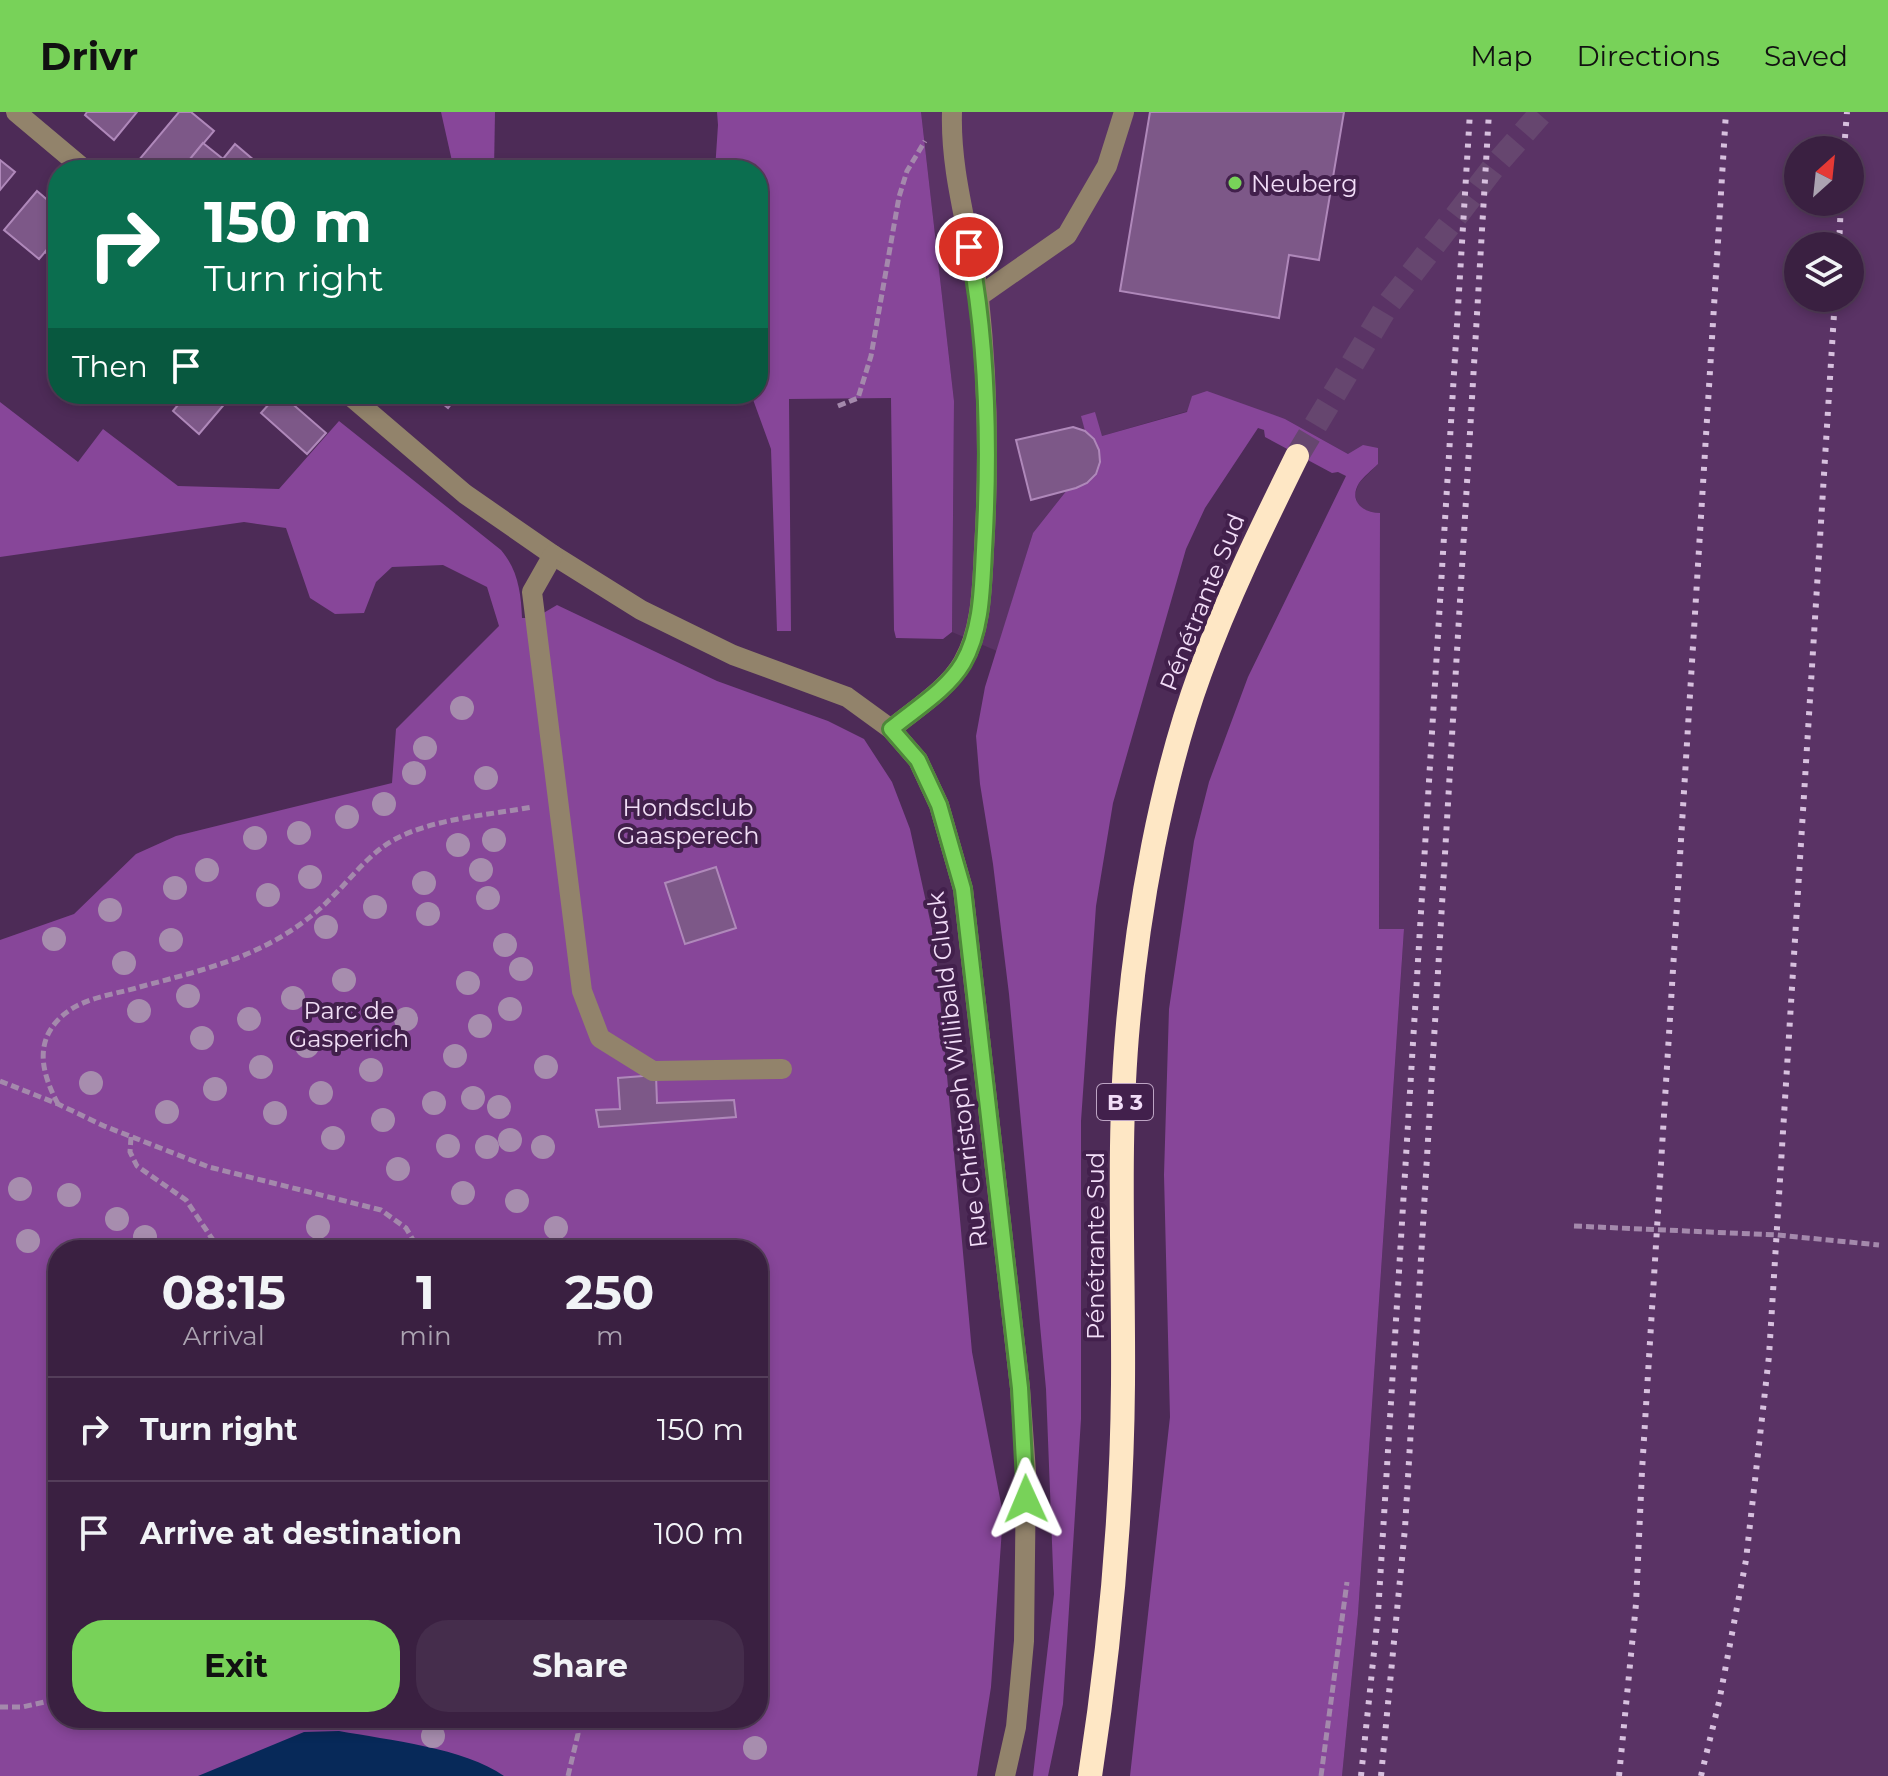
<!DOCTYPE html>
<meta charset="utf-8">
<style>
body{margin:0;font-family:Montserrat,sans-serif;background:#452d4c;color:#f1f3f6;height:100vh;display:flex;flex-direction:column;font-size:30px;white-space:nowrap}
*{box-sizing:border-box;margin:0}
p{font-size:26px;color:#aba3b1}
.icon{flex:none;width:44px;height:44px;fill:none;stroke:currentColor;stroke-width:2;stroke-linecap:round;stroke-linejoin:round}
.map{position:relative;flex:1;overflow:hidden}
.details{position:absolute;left:48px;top:1128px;width:720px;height:488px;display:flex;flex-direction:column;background:#3a2041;border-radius:32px;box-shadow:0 4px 12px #0003,0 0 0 2px #543e5a}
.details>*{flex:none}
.guide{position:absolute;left:48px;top:48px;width:720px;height:244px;border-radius:32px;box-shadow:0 4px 12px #0003,0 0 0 2px #543e5a;background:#0b6e4f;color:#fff;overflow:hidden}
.needle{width:52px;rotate:27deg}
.buttons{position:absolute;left:1784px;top:24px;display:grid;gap:16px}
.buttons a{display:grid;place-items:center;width:80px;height:80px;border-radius:50%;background:#3a2041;box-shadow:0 4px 12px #0003,0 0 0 2px #543e5a;font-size:40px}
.pin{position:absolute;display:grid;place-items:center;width:68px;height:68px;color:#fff;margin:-34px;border:4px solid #fff;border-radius:50%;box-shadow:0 2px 8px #0007}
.me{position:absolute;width:88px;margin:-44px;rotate:359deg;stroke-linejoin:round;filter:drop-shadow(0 0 6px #0008)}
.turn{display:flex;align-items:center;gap:28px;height:168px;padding:0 24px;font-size:36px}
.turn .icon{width:104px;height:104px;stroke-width:2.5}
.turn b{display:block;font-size:56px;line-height:68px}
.then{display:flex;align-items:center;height:76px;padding:0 24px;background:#0003;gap:16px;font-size:30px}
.eta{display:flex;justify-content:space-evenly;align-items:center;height:136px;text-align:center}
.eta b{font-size:48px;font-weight:700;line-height:56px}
.action{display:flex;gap:16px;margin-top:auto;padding:16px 24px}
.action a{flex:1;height:92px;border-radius:32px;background:#78d259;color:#111;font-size:32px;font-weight:700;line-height:92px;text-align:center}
.action a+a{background:#452d4c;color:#f1f3f6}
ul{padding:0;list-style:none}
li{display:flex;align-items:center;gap:24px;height:104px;padding:0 24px;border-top:2px solid #543e5a}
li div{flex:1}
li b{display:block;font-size:30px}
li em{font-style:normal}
header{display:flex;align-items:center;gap:48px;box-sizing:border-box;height:112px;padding:0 40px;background:#78d259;color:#111}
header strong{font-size:38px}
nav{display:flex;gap:44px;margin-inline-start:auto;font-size:28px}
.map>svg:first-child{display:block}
</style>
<header>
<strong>Drivr</strong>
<nav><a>Map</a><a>Directions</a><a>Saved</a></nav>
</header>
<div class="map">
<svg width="1888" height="1664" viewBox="0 0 1888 1664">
<rect width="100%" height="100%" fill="#4d2b57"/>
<path fill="#5a3365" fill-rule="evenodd" d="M921,0H1888V1664H1342L1358,1502L1404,818L1379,817L1380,402L1368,401L1358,394L1355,382L1359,371L1378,352L1348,342L1285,307L1188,299L1102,324L1082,303L1085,319L1094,327L1099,338L1100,350L1096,362L1087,371L1067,378L1033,421L997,539L952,520L954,289ZM1798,38H1850V90H1798ZM1798,134H1850V186H1798Z"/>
<g fill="#874699" fill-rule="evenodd">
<path d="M441,0H495L494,58H454Z"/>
<path d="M717,0H921L954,289L952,520L943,527L896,526L894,518L891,286L789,287L791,519H777L771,337L751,282H758V58H715L718,13Z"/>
<path d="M1207,279L1285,307L1348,342L1363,333L1378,336V352C1372,358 1364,364 1359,371C1348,389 1363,401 1380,401L1379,817H1404L1358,1502L1342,1664H1130L1170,1305L1164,1063L1169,897L1194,729L1209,670L1248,565L1346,364L1338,360L1332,361L1265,325L1264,318L1258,316L1205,396L1186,437L1113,691L1096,794L1081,1009V1307L1063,1592L1048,1664H1033L1054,1482L1046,1277L1009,882L993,752L980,672L976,624L985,575L1033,421L1067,378L1087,371L1096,362L1100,350L1099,338L1094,327L1085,319L1081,304L1095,300L1102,324L1187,300L1192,284Z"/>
<path d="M0,290L78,350L103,317L178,374L279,377L339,309L501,438C518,458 521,481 522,506H535L557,493L717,569L828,609L864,627L892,670L910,717L935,831L972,1240L1003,1402L991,1575L977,1664H0V828L74,802L136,742L176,724L392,671L396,617L499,514L487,475L443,453L392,455L376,470L364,501L335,502L310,486L286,416L244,410L0,445ZM58,1138H758V1606H58Z"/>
</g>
<path fill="#072959" d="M339,1619C388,1628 465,1636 504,1664H198L304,1620Z"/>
<g fill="#7d5888" stroke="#af88ba" stroke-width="2">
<path d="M87,0H137L114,28L85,3Z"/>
<path d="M179,0H191L214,19L181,58H149L138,49Z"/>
<path d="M1150,0H1344L1319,148L1289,143L1279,206L1120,179Z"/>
<path d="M203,31L223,47L214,58H181Z"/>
<path d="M235,32L262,55L260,58H214Z"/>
<path d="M0,48L15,60L0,78Z"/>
<path d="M37,79L58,97V125L39,147L4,118Z"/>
<path d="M58,125V151L45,140Z"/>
<path d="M187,282H233L199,322L173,299Z"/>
<path d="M278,282H281L326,321L307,342L261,301Z"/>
<path d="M431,282H459L448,296Z"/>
<path d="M1073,315L1085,319L1094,327L1099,338L1100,350L1096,362L1087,371L1076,376L1031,388L1016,328Z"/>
<path d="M716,755L736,816L685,832L665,771Z"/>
<path d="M656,963L657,991L734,988L736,1005L599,1015L596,998L620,997L618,966Z"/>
</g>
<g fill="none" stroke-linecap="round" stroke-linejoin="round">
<path stroke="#66466f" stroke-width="24" stroke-dasharray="24 12" stroke-linecap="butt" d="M1297,344L1387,194L1493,56L1542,0"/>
<g stroke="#a489ac" stroke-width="5" stroke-dasharray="8 4" stroke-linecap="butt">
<path d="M838,294L858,286L871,244L899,85L907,59L925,29"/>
<path d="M0,969L58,992L104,1014L209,1055L381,1098L406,1116L419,1138"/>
<path d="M58,992C43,964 34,933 58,908C79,886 108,884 136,876C176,865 220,855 258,837C282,826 309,808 328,789C346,772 361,752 380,737C418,707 485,704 532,695"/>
<path d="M131,1025L130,1040L137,1054L186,1088L213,1128L231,1138"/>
<path d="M1574,1114L1777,1123L1879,1133"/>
<path d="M0,1595H22L58,1587"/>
<path d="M568,1664L578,1622L576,1606"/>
<path d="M1321,1664L1347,1470"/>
</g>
<g stroke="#92836b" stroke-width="20">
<path d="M16,0L85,58"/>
<path d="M978,185L1067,123L1107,54L1124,0"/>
<path d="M348,282L465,382L553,443L641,498L733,543L847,585L891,617L918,648L939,693L963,777L1020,1276L1026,1360L1024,1529L1016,1615L1005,1664"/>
<path d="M553,443L532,480L582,879L600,926L653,959L782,957"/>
<path d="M891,617C915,597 948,577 963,550C982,517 982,474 984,437C989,354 988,270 979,187C971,124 950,64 952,0"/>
</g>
<path stroke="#fee7c5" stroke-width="24" d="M1090,1664C1110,1534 1122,1403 1123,1272C1124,1153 1117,1031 1128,912C1138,799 1161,668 1200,561C1227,486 1262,415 1297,344"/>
<g stroke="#d7c0de" stroke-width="6" stroke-dasharray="4 8" stroke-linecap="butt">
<path d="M1844,38L1847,0"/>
<path d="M1839,134L1841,90"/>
<path d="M1361,1664L1378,1502L1470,0"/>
<path d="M1381,1664L1405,1416L1489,0"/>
<path d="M1619,1664L1636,1492L1642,1359L1726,0"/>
<path d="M1701,1664L1719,1590L1746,1448L1769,1244L1835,186"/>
</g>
</g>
<g fill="#a78dae">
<circle cx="462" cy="596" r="12"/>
<circle cx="425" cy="636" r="12"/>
<circle cx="414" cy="661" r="12"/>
<circle cx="486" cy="666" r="12"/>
<circle cx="384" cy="692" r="12"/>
<circle cx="347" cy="705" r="12"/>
<circle cx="299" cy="721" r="12"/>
<circle cx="255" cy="726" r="12"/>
<circle cx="494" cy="728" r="12"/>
<circle cx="458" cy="733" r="12"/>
<circle cx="207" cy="758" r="12"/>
<circle cx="481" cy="758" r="12"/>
<circle cx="310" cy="765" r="12"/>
<circle cx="424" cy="771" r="12"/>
<circle cx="175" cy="776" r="12"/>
<circle cx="268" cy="783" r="12"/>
<circle cx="488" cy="786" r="12"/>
<circle cx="375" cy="795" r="12"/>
<circle cx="110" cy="798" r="12"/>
<circle cx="428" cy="802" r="12"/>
<circle cx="326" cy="815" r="12"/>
<circle cx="54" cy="827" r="12"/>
<circle cx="171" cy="828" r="12"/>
<circle cx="505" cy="833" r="12"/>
<circle cx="124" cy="851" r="12"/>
<circle cx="521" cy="857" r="12"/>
<circle cx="344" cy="868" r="12"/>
<circle cx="468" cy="871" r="12"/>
<circle cx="188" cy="884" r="12"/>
<circle cx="293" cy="886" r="12"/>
<circle cx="510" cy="897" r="12"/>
<circle cx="139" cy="899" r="12"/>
<circle cx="249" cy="907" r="12"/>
<circle cx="406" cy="907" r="12"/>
<circle cx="480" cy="914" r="12"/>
<circle cx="202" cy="926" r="12"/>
<circle cx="307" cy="934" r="12"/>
<circle cx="455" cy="944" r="12"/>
<circle cx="261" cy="955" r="12"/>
<circle cx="546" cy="955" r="12"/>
<circle cx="371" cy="958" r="12"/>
<circle cx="91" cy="971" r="12"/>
<circle cx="215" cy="977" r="12"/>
<circle cx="321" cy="981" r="12"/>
<circle cx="473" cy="986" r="12"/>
<circle cx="434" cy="991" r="12"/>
<circle cx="499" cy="995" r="12"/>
<circle cx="167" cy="1000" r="12"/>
<circle cx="275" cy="1001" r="12"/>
<circle cx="383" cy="1008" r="12"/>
<circle cx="333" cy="1026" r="12"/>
<circle cx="510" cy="1028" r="12"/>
<circle cx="448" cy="1034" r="12"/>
<circle cx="487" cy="1035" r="12"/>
<circle cx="543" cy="1035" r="12"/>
<circle cx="398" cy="1057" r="12"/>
<circle cx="20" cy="1077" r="12"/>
<circle cx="463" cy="1081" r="12"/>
<circle cx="69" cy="1083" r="12"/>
<circle cx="517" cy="1089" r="12"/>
<circle cx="117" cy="1107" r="12"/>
<circle cx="318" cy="1115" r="12"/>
<circle cx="556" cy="1116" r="12"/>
<circle cx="145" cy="1125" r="12"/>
<circle cx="28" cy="1129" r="12"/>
<circle cx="433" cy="1624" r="12"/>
<circle cx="755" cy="1636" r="12"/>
</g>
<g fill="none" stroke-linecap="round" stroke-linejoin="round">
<g stroke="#4e883a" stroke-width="20">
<path id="route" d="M969,135C988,234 990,337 984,438C982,475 982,518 963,551C947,578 915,597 891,617L918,648L939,693L963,777L1020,1276L1026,1387"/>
</g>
<use href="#route" stroke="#78d259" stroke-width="14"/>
</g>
<circle fill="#78d259" stroke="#42204c" stroke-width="3" cx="1235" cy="71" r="8"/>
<g text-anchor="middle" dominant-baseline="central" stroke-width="8" stroke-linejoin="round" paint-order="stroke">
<rect fill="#42204c" stroke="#bda4c4" stroke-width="2" x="1097" y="972" width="56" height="36" rx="6"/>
<g font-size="22" font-weight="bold" fill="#f2ddf8">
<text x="1125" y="990">B 3</text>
</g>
<g font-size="24" fill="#f2ddf8" stroke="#42204c" text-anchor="start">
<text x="1251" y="71">Neuberg</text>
</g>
<g font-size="24" fill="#f2ddf8" stroke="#42204c">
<text transform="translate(1202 490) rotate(-68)">Pénétrante Sud</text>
<text transform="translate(957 958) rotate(-97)">Rue Christoph Willibald Gluck</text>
<text transform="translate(1095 1134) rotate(-90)">Pénétrante Sud</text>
</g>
<g font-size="24" fill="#f0ddf5" stroke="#42204c">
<text x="688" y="695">Hondsclub<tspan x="688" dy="28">Gaasperech</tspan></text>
<text x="349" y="898">Parc de<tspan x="349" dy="28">Gasperich</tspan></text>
</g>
</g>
</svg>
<div class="buttons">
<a><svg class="needle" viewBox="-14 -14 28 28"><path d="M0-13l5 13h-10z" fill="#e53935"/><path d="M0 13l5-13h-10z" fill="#aba3b1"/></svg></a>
<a><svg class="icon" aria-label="layers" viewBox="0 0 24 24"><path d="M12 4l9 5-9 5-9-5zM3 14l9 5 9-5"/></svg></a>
</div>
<div class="pin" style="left:969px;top:135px;background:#d93025"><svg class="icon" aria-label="arrive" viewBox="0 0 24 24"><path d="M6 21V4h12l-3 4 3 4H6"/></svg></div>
<svg class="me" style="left:1026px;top:1387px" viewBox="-20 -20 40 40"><path d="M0-17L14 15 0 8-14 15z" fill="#78d259" stroke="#fff" stroke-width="4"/></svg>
<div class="guide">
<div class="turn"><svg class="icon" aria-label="right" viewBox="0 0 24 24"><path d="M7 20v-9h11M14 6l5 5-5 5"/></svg><div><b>150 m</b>Turn right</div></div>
<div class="then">Then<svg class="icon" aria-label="arrive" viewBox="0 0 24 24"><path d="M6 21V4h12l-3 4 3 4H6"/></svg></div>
</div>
<section class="details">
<div class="eta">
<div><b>08:15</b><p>Arrival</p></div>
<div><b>1</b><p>min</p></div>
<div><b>250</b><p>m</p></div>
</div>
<ul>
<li><svg class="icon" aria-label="right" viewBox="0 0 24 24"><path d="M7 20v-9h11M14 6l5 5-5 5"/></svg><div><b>Turn right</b></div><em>150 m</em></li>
<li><svg class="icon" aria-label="arrive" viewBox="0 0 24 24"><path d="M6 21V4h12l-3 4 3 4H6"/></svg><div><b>Arrive at destination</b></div><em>100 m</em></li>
</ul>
<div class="action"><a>Exit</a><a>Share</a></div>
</section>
</div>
